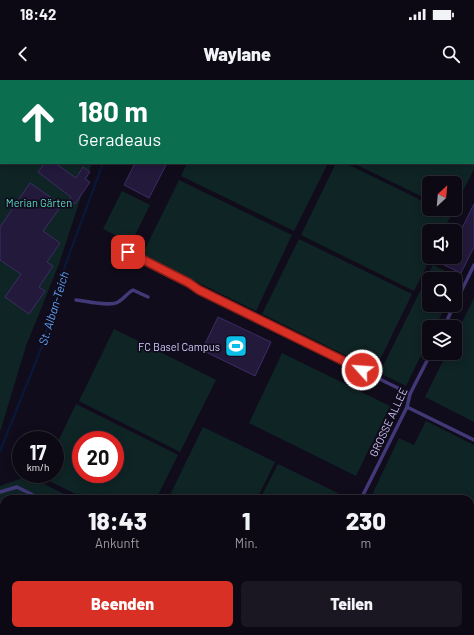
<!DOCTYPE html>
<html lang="de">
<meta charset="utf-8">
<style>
body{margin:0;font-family:Barlow,sans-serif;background:#1a1722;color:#f1f3f6;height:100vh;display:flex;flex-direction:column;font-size:15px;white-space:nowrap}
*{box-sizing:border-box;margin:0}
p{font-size:13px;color:#9a9aa0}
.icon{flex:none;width:22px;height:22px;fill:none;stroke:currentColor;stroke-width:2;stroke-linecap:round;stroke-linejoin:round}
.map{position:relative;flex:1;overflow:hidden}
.drawer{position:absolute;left:0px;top:415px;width:474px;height:140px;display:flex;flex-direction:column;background:#0c0914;border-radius:12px 12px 0 0;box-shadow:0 2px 10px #0003,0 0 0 1px #2c2a34}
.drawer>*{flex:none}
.banner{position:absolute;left:0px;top:0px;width:474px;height:84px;box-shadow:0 2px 10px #0003,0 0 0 1px #2c2a34;background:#0b6e4f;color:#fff;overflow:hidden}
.needle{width:26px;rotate:26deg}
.controls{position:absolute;left:422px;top:96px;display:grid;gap:8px}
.controls a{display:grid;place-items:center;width:40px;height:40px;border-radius:6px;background:#0c0914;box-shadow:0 2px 10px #0003,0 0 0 1px #2c2a34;font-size:20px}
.speed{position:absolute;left:12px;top:351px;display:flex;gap:8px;font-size:20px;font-weight:700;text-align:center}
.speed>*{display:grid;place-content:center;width:52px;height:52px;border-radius:50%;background:#0c0914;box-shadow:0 2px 10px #0003,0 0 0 1px #2c2a34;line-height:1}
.speed small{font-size:10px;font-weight:400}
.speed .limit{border:6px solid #d22;background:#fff;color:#111}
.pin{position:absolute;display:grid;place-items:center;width:34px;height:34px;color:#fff;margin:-17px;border-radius:8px;box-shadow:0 2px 6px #0006}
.me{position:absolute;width:44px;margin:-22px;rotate:296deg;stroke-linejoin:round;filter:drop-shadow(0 0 3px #0008)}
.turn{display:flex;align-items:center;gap:14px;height:84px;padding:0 12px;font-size:18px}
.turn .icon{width:52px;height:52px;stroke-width:2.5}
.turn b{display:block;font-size:28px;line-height:34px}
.eta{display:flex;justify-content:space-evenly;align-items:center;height:68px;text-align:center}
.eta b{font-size:24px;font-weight:800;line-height:28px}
.primary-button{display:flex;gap:8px;margin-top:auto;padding:8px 12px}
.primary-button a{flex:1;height:46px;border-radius:6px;background:#d93025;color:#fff;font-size:16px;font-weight:800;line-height:46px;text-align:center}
.primary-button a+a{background:#1a1722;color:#f1f3f6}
.status{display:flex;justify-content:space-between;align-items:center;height:28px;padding:0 20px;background:#0c0914;direction:ltr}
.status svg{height:11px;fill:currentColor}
header{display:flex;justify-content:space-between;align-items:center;height:52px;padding:0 12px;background:#0c0914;font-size:18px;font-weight:800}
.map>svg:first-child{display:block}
</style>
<div class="status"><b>18:42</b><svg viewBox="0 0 49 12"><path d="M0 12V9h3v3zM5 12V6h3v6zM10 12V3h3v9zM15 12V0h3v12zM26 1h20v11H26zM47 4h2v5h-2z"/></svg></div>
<header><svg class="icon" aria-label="back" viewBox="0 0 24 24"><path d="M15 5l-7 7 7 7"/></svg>Waylane<svg class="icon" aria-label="search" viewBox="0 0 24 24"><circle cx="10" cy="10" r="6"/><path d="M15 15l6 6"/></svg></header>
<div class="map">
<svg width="474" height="555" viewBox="0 0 474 555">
<rect width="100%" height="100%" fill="#100c1b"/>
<g fill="#0f2425" fill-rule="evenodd">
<path d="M0,0H126L1,1V83H92L59,184L26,266L0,352Z"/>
<path d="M473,48L474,89L455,127V103H429V120L353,83H473Z"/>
<path d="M187,83H328L294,151L181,96Z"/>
<path d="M336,83H345L429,124V129H439L451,135L443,151H429V177H431L414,211L301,155Z"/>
<path d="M179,100L292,155L256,231L142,175Z"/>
<path d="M122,111L150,125L131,163L103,149Z"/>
<path d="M299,159L412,214L375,290L262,234Z"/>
<path d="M433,185L459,198L455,206V199H429V225H446L435,247H429V259L406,306L384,295L381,290Z"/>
<path d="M474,218V342L425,317L447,273H455V256Z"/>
<path d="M114,249L216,300L180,372L79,321Z"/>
<path d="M282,273L390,326L356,396L249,343Z"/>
<path d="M76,324L178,375L156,419H86L41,397L42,394H55V368ZM81,360H115V394H81Z"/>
<path d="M426,341L474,365V421L470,436V419H370L399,358L414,365Z"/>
<path d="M203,347L275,382L257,419H168Z"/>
<path d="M278,384L350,419H260Z"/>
<path d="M28,396L74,419H4V551H306L305,555H0V406Z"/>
<path d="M474,467V543L470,550V488Z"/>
<path d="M320,551H437L436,555H324L325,554Z"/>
</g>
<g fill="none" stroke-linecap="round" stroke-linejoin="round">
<g stroke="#0a1736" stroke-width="2.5">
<path d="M133,1L134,0"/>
<path d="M0,371L41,269L65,186L103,83"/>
</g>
</g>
<g fill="#23193b" stroke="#3d2c66">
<path d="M45,83H55L76,98L83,87L90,92L85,99L90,102L75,124L69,120L71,117L38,92Z"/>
<path d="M135,83H167L149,118L124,105Z"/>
<path d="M30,103L62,125L43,151L60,163L47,182L53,186L39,207L45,211L29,234L5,217L21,194L0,180V147Z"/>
<path d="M474,124V167L461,193L444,185L448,177H455V162Z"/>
<path d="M218,237L271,262L255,296L202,270Z"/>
</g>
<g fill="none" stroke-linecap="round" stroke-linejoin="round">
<g stroke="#413978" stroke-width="3.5">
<path d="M23,0L24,1"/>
<path d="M68,1L69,0"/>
<path d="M129,173L189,203L199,210L410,314"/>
<path d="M76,220C87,221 109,227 118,222C124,219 127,213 133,210L148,217"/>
<path d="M455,224L474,185"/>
<path d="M444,247L454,225"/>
<path d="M407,327L474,360"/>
<path d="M0,412L17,407L41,419"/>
<path d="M361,419L407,327L410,314L431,273"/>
<path d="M297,555V551"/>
</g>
</g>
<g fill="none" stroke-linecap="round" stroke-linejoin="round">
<g stroke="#8d1f18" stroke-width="10">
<path id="route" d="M128,172L189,203L199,210L362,290"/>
</g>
<use href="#route" stroke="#d93025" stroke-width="7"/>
</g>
<defs>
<g id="stadium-square" transform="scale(1.15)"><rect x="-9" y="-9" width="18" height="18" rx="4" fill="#0bbee7" stroke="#100c1b"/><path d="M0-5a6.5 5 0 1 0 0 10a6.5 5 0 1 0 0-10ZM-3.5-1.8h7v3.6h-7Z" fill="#fff"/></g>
</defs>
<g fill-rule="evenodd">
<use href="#stadium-square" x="236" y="266"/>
</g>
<g text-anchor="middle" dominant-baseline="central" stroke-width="3.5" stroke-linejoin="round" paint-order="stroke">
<g font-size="11" fill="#5ad8c3" stroke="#100c1b">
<text x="39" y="122">Merian Gärten</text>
</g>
<g font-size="11" fill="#d3c9fc" stroke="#100c1b" text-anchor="end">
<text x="220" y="266">FC Basel Campus</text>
</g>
<g font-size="11" fill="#d3c9fc" stroke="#100c1b">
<text transform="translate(388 342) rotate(-65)">GROSSE ALLEE</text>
</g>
<g font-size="12" font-style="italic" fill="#5ca2f7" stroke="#100c1b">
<text transform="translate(53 228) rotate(-73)">St. Alban-Teich</text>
</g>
</g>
</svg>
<div class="controls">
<a><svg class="needle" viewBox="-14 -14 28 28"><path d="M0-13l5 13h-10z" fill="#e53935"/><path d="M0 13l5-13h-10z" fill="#9a9aa0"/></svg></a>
<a><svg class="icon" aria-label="sound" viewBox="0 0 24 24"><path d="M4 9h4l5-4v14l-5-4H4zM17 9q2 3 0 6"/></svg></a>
<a><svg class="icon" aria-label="search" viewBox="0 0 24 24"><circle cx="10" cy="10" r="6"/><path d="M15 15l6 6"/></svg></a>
<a><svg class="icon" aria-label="layers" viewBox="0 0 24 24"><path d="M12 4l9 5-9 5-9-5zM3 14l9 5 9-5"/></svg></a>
</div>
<div class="speed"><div>17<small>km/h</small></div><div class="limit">20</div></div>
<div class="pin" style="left:128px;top:172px;background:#d93025"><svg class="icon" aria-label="arrive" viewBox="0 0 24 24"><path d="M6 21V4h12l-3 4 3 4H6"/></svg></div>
<svg class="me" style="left:362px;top:290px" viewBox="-20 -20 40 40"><circle r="17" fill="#d93025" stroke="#fff" stroke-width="3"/><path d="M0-11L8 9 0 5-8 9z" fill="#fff"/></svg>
<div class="banner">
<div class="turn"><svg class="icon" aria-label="ahead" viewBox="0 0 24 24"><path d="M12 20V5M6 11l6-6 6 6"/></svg><div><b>180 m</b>Geradeaus</div></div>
</div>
<section class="drawer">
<div class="eta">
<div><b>18:43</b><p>Ankunft</p></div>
<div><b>1</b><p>Min.</p></div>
<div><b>230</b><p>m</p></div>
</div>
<div class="primary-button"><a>Beenden</a><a>Teilen</a></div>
</section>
</div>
